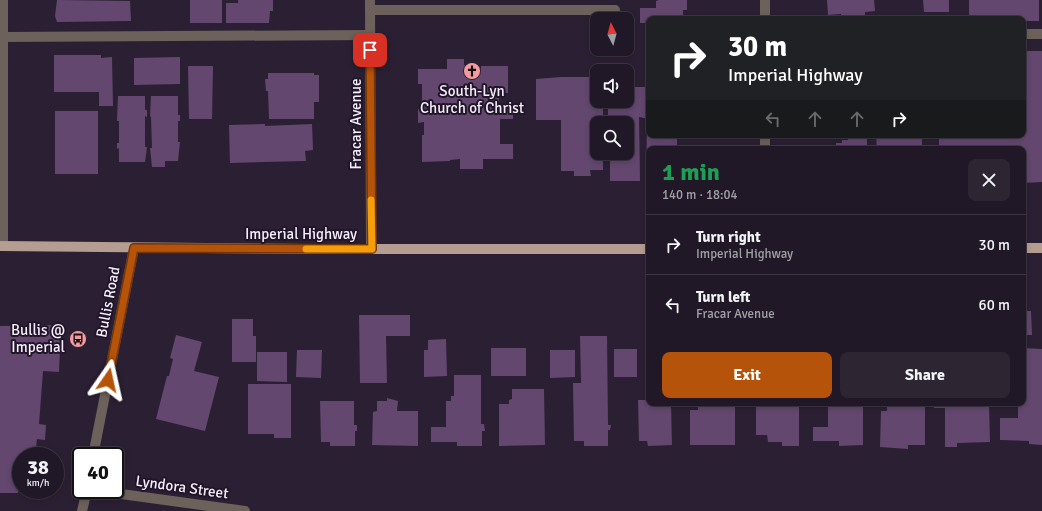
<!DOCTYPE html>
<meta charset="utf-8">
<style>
body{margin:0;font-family:Signika,sans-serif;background:#2d2532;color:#f1f3f6;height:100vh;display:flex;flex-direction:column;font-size:15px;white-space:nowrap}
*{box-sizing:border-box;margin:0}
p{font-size:13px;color:#a2a0a7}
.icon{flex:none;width:22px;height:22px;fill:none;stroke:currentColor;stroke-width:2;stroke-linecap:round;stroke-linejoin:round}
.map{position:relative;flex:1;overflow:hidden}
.side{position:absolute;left:646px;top:146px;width:380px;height:260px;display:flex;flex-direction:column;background:#201826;border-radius:8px;box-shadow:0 2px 6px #0003,0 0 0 1px #3d3743}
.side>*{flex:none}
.hud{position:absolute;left:646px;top:16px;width:380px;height:122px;border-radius:8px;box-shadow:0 2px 6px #0003,0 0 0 1px #3d3743;background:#202124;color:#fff;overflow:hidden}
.needle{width:26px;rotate:354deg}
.controls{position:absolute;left:590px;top:12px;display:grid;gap:8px}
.controls a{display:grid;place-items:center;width:44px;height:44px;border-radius:8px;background:#201826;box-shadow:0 2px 6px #0003,0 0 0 1px #3d3743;font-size:20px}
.speed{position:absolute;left:12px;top:447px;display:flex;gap:8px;font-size:20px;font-weight:700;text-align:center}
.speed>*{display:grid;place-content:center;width:52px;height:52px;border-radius:50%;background:#201826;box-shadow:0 2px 6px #0003,0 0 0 1px #3d3743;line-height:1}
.speed small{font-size:10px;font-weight:400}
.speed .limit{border:2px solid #111;border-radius:6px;background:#fff;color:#111}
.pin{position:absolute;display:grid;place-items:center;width:34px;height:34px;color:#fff;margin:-17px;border-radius:8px;box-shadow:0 2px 6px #0006}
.me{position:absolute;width:44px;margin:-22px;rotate:11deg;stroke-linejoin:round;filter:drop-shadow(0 0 3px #0008)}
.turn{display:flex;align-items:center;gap:14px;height:84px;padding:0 16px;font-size:18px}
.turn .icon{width:52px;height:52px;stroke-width:2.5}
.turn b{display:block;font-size:28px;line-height:34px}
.lanes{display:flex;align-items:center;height:38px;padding:0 16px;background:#0003;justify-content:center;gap:20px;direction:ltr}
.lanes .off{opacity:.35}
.round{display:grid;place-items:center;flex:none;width:42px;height:42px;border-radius:8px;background:#2d2532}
.overview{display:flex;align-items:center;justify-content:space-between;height:68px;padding:0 16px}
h1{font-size:24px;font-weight:800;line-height:30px;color:#1e9e55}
.primary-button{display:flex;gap:8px;margin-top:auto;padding:8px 16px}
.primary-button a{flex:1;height:46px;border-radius:8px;background:#b45309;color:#fff;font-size:16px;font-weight:800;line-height:46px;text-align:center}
.primary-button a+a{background:#2d2532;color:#f1f3f6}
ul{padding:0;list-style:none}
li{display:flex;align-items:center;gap:12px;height:60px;padding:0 16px;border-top:1px solid #3d3743}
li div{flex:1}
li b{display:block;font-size:15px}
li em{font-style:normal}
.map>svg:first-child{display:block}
</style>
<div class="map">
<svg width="1042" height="511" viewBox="0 0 1042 511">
<rect width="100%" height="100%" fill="#2b2033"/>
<g fill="#63476f">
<path d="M57,0L130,1L131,21L57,22L55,16Z"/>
<rect x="190" y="0" width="32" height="23"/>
<path d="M238,0H273V11H270L269,23H226V3H238Z"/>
<path d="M687,0V10H683V19H649V23H640V8H656V1L659,0Z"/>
<path d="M827,0H874L875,11L865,12V16H841V14L828,15Z"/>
<path d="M923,0H949V12H924Z"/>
<path d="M969,0H1039V21H1025V25H1023V19H969Z"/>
<path d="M1023,51H1042V182L1023,183V149H939V135H1023Z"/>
<path d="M54,55H101V58L112,57L113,106H99V92H54Z"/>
<path d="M180,57V84L134,85V58Z"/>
<path d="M447,59H464V65H472V70H481V66H508V93H499V105H513V119H500V144H513V159H483V169H460V159L450,160V161L422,162V135H424V122L418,123V109H422V84H418V69H447Z"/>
<path d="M188,66H213L212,119H189Z"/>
<path d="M268,73H314V75H319V102H314V119H269L268,91H266L265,79H268Z"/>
<path d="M561,77H597V101H603V123H597V153H603V170H590L591,176H574V171H561V120H536V79Z"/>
<path d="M627,87H649V119L639,117L640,181H610V153H627V123H610V117H608V101H627Z"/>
<path d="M118,96H145V110H147V117L145,116V147H147L145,162H119V148L117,149V143H119V121H117Z"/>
<path d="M151,96H178V115H180V121H178V142H180L178,161H165V167H152L150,148H152L151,117L150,116Z"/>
<rect x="55" y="111" width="43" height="63"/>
<path d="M265,124V126L312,124L313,150L305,151L306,161L230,163L229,125Z"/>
<path d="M647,125H649V135H677V149H649V183H646Z"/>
<path d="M848,135H867V149H836V143H842V140H848Z"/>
<path d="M876,135H922V149H877Z"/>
<path d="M1023,311H1031L1032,335H1023Z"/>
<path d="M359,315H410V336H386L387,383H360Z"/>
<path d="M232,319H253V336H256V362H232Z"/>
<path d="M61,325L59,372L43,371L39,424L46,425L45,440L37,439L35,456H21V476L18,493H0V326Z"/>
<path d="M176,335L202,342L194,371L219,377L205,431L156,419L167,376H169L173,359L170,358Z"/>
<path d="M580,336H607L608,425H611L610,430H608V446H584V441H574L573,383H581Z"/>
<path d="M446,339L447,376L424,377V350H428V340Z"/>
<rect x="491" y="348" width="35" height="28"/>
<path d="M1023,348L1042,349V445L1029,444V441L1000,440V418H1018V403H1023Z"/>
<rect x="614" y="349" width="23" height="28"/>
<path d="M297,350H322L321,378L296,377Z"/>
<path d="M550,350H575V377L550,378Z"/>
<path d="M257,352H287V382L257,381Z"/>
<path d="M454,375H481V424H484L485,431H482V446H457V442H431V427H446V401H451V396H454Z"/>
<path d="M248,384H291V438H274V434H248Z"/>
<path d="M512,389H544L545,445L499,446V404H509V400L512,399Z"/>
<path d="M387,398L398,401L397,411H418V446L372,445L373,412L377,411V401H387Z"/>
<path d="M638,400H649V403H671L672,445L648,446L647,441H639Z"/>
<path d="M320,401H354V425H357V431H355V446H330V442H321Z"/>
<path d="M698,403H735V445H690V410H698Z"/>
<path d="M756,403H799V446H782V442H768L767,435H756Z"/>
<path d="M828,403H863V445L839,446V441H813V427H828Z"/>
<path d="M887,403H925V445H908V449L880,447L881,411H887Z"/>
<path d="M934,403H989L990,442L957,443V447H945V408H934Z"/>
</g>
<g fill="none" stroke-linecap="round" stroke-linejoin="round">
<g stroke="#6d625b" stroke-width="10">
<path d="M370,0L371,249"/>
<path d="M370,10H615"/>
<path d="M765,19V0"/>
<path d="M1023,34H1042"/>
<path d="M0,37L370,35"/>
<path d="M765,135V149"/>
<path d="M3,246V0"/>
<path d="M93,456L134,248"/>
<path d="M92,490L245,511"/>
<path d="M82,511L87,490"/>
</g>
<g stroke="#b59e91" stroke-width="10">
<path d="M0,246L305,249H649"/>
<path d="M1023,248H1042"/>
</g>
</g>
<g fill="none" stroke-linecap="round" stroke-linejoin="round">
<g stroke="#753606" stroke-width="10">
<path id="route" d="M108,380L134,248L372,249L370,50"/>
</g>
<use href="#route" stroke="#b45309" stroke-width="7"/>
<path stroke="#f59e0b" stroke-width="7" d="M306,249H372L371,200"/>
</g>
<defs>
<g id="church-disc" transform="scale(0.9)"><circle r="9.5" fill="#f49aa1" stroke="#211629"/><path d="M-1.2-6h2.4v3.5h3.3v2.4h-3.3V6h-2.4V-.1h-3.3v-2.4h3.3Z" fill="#111"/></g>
<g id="bus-disc" transform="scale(0.9)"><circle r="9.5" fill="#f49aa1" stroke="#211629"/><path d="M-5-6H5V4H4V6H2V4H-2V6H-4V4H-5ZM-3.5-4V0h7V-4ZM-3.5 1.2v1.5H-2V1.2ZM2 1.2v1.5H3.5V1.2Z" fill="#111"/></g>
</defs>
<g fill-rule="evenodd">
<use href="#church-disc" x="472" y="71"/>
<use href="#bus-disc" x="78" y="339"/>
</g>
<g text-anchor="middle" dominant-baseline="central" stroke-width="4" stroke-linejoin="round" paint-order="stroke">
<g font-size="15" fill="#f5edfa" stroke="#211629">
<text x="472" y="91">South-Lyn<tspan x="472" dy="17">Church of Christ</tspan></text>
<text x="65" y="330" text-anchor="end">Bullis @<tspan x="65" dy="17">Imperial</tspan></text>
</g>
<g font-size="15" fill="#f5edfa" stroke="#211629">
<text transform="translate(356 124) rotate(-90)">Fracar Avenue</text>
<text x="301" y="234">Imperial Highway</text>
<text transform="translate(108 302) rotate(-79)">Bullis Road</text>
<text transform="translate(182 487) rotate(8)">Lyndora Street</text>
</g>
</g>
</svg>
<div class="controls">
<a><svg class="needle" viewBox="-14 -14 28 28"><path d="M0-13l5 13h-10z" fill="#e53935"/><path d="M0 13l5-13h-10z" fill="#a2a0a7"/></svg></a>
<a><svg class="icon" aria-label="sound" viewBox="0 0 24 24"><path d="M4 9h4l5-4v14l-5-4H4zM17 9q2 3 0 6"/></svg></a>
<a><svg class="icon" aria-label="search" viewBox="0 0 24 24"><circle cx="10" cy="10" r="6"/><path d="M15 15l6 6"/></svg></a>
</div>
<div class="speed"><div>38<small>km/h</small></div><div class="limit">40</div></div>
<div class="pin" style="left:370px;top:50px;background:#d93025"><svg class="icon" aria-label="arrive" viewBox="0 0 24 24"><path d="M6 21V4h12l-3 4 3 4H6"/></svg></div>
<svg class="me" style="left:108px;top:380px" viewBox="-20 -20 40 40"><path d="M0-17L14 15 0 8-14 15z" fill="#b45309" stroke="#fff" stroke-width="4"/></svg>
<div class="hud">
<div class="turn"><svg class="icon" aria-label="right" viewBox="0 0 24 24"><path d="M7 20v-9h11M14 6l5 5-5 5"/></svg><div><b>30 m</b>Imperial Highway</div></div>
<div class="lanes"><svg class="icon off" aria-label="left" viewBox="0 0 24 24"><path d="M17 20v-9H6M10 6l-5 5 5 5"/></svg><svg class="icon off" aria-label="ahead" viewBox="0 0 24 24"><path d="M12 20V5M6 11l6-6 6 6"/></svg><svg class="icon off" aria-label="ahead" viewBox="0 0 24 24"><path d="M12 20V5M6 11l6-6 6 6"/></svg><svg class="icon" aria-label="right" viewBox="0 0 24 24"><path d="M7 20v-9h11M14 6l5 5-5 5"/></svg></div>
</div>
<section class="side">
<div class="overview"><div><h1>1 min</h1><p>140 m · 18:04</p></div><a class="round"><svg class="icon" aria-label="close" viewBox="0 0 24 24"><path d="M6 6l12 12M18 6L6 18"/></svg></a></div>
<ul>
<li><svg class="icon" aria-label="right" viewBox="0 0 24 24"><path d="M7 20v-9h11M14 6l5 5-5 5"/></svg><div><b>Turn right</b><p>Imperial Highway</p></div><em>30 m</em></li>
<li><svg class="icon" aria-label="left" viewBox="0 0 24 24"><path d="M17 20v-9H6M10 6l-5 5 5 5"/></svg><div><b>Turn left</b><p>Fracar Avenue</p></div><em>60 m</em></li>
</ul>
<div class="primary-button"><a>Exit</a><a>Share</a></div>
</section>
</div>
